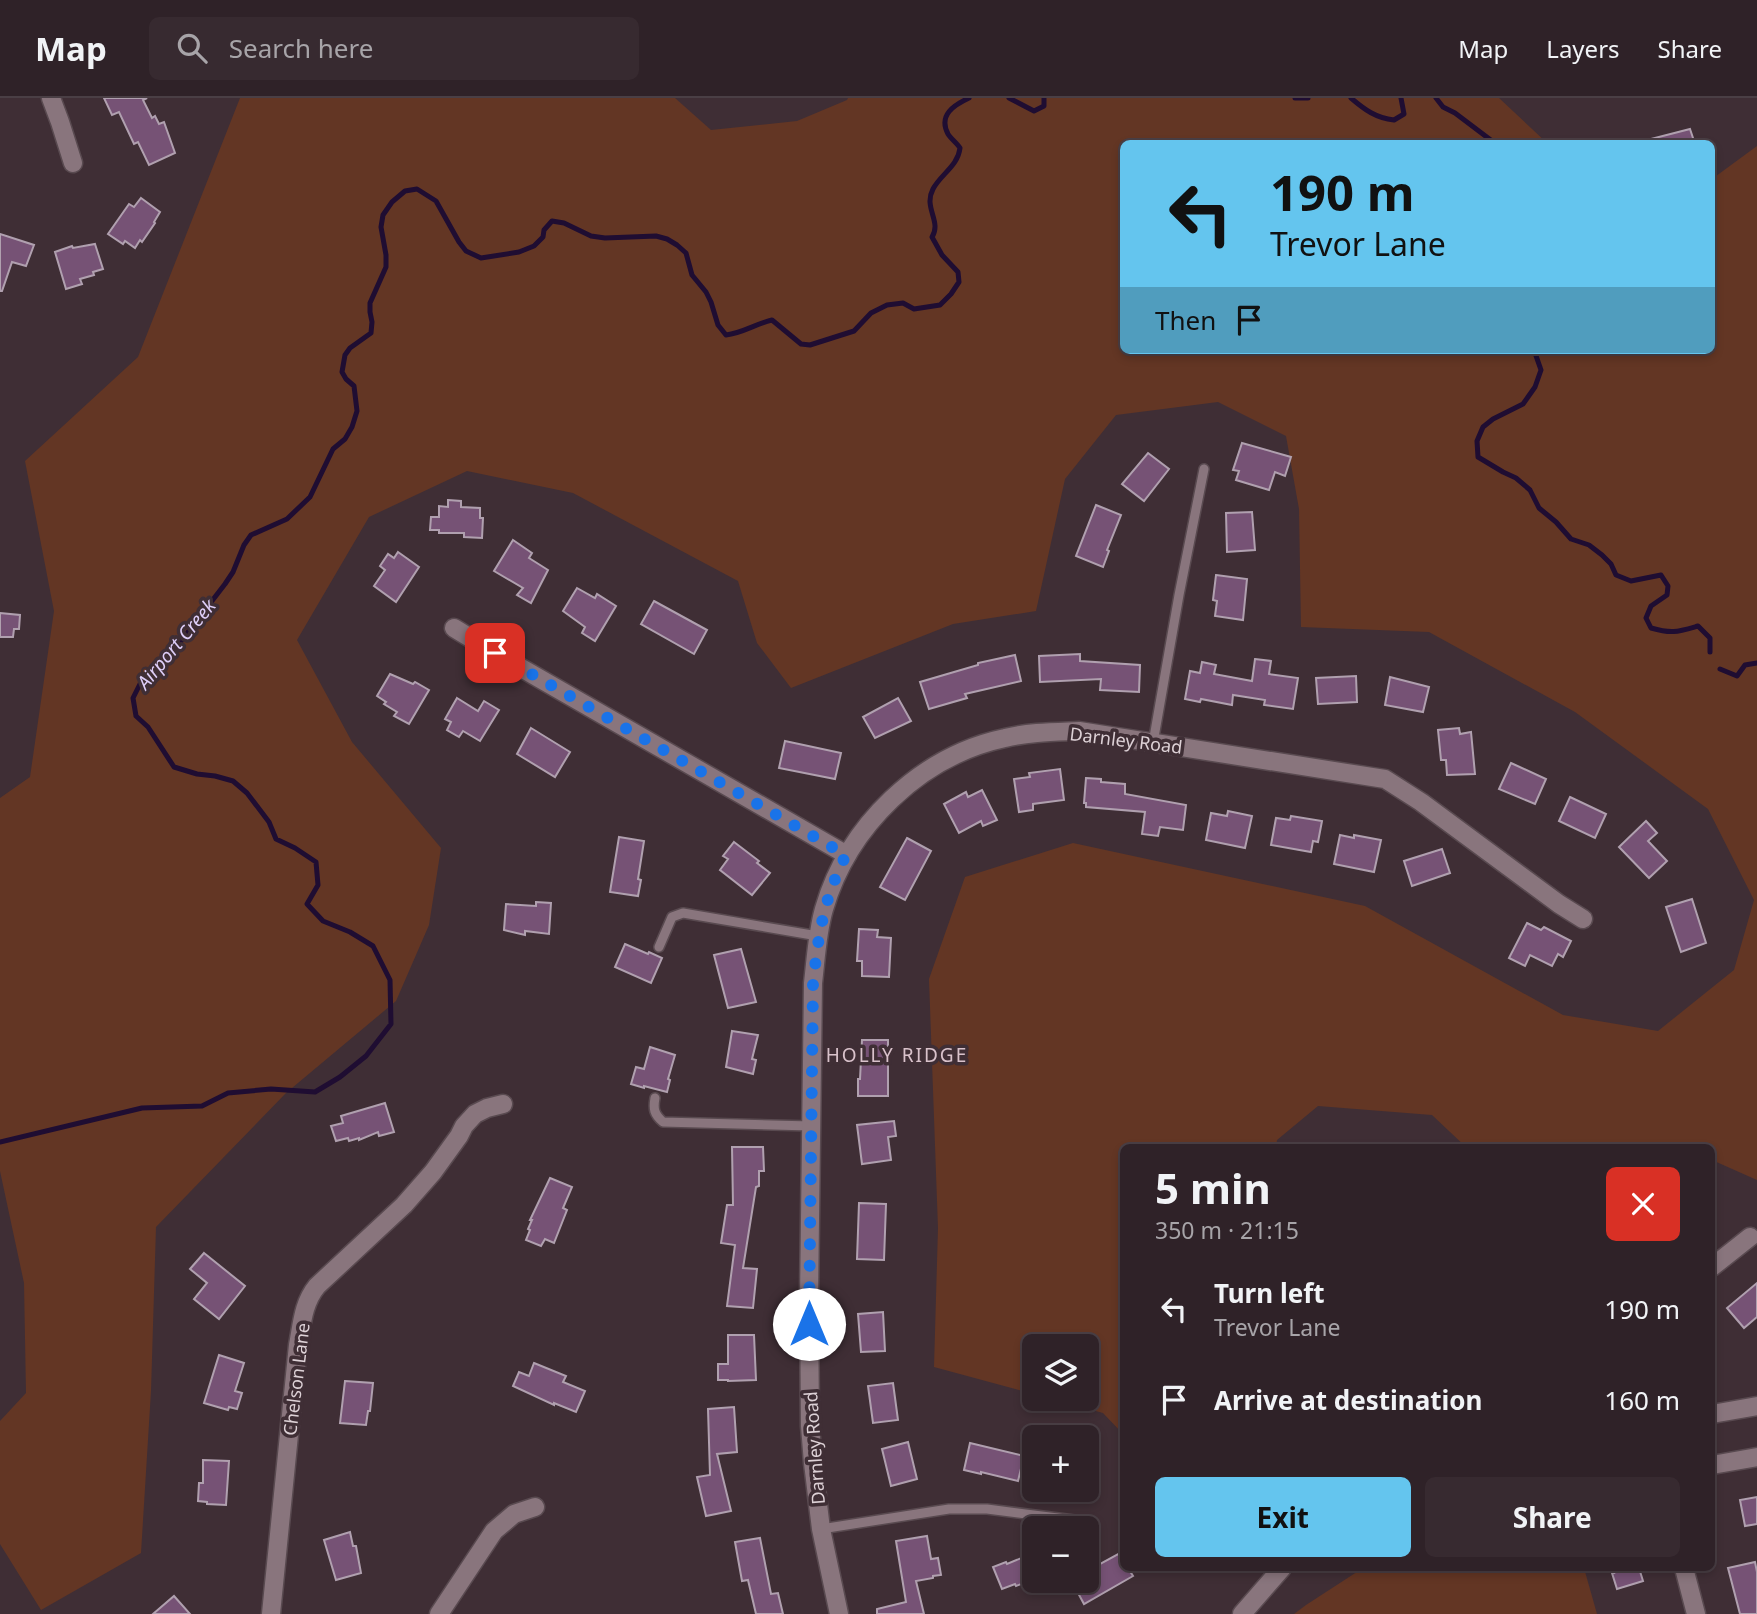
<!DOCTYPE html>
<meta charset="utf-8">
<style>
body{margin:0;font-family:"Noto Sans",sans-serif;background:#372a30;color:#f1f3f6;height:100vh;display:flex;flex-direction:column;font-size:26px;white-space:nowrap}
*{box-sizing:border-box;margin:0}
p{font-size:23px;color:#a7a4a8}
.icon{flex:none;width:38px;height:38px;fill:none;stroke:currentColor;stroke-width:2;stroke-linecap:round;stroke-linejoin:round}
.map{position:relative;flex:1;overflow:hidden}
.side{position:absolute;left:1120px;top:1046px;width:595px;height:427px;display:flex;flex-direction:column;background:#2f2228;border-radius:10px;box-shadow:0 4px 10px #0003,0 0 0 2px #4a3f45}
.side>*{flex:none}
.banner{position:absolute;left:1120px;top:42px;width:595px;height:214px;border-radius:10px;box-shadow:0 4px 10px #0003,0 0 0 2px #4a3f45;background:#64c5ee;color:#111;overflow:hidden}
.fabs{position:absolute;left:1022px;top:1236px;display:grid;gap:14px}
.fabs a{display:grid;place-items:center;width:77px;height:77px;border-radius:10px;background:#2f2228;box-shadow:0 4px 10px #0003,0 0 0 2px #4a3f45;font-size:35px}
.pin{position:absolute;display:grid;place-items:center;width:60px;height:60px;color:#fff;margin:-30px;border-radius:14px;box-shadow:0 4px 10px #0006}
.me{position:absolute;width:77px;margin:-38px;rotate:0deg;stroke-linejoin:round;filter:drop-shadow(0 0 5px #0008)}
.turn{display:flex;align-items:center;gap:24px;height:147px;padding:0 35px;font-size:32px}
.turn .icon{width:91px;height:91px;stroke-width:2.5}
.turn b{display:block;font-size:49px;line-height:60px}
.then{display:flex;align-items:center;height:66px;padding:0 35px;background:#0003;gap:14px;font-size:26px}
.round{display:grid;place-items:center;flex:none;width:74px;height:74px;border-radius:10px;background:#372a30}
.headline{display:flex;align-items:center;justify-content:space-between;height:119px;padding:0 35px}
h1{font-size:42px;font-weight:700;line-height:52px}
.cta{display:flex;gap:14px;margin-top:auto;padding:14px 35px}
.cta a{flex:1;height:80px;border-radius:10px;background:#64c5ee;color:#111;font-size:28px;font-weight:700;line-height:80px;text-align:center}
.cta a+a{background:#372a30;color:#f1f3f6}
ul{padding:0;list-style:none}
li{display:flex;align-items:center;gap:21px;height:91px;padding:0 35px}
li div{flex:1}
li b{display:block;font-size:26px}
li em{font-style:normal}
header{display:flex;align-items:center;gap:42px;box-sizing:border-box;height:98px;padding:0 35px;background:#2f2228;border-bottom:2px solid #4a3f45}
header strong{font-size:33px}
nav{display:flex;gap:38px;margin-inline-start:auto;font-size:24px}
.search{width:490px;height:63px;background:#372a30;display:flex;align-items:center;gap:18px;box-sizing:border-box;padding:0 24px;border-radius:10px;color:#a7a4a8;font-size:26px}
.map>svg:first-child{display:block}
</style>
<header>
<strong>Map</strong>
<div class="search"><svg class="icon" aria-label="search" viewBox="0 0 24 24"><circle cx="10" cy="10" r="6"/><path d="M15 15l6 6"/></svg>Search here</div>
<nav><a>Map</a><a>Layers</a><a>Share</a></nav>
</header>
<div class="map">
<svg width="1757" height="1516" viewBox="0 0 1757 1516">
<rect width="100%" height="100%" fill="#3f2e35"/>
<g fill="#633624">
<path d="M240,0H675L711,32L797,23L847,2L848,0H1499L1547,45L1124,46V252H1712V81L1757,48V1082L1712,1062V1050L1682,1049L1680,1050H1467L1432,1017L1318,1008L1277,1042L1276,1050H1124L1123,1336L1103,1315L1049,1300H1087V1248H1034V1296L934,1269L938,1130L929,881L965,779L1073,745L1365,808L1563,917L1658,933L1734,872L1754,802L1708,711L1575,614L1429,534L1301,529L1299,411L1286,338L1218,304L1116,317L1065,381L1036,513L953,526L791,590L757,545L738,483L573,395L467,373L369,419L297,542L352,644L441,750L429,827L396,903L286,995L156,1129L151,1293L141,1455L41,1512L0,1446V1323L26,1295L24,1185L0,1073V700L30,679L54,513L25,363L138,259Z"/>
<path d="M1363,1470H1584L1597,1516H1294L1306,1507Z"/>
</g>
<g fill="none" stroke-linecap="round" stroke-linejoin="round">
<g stroke="#1f0d32" stroke-width="5">
<path d="M1009,0L1034,13L1044,8V0"/>
<path d="M1295,0H1308"/>
<path d="M1351,0C1365,12 1376,20 1394,22L1404,16L1401,0"/>
<path d="M1436,0L1443,9L1455,15L1496,46"/>
<path d="M1534,252L1541,272L1535,289L1523,306L1493,321L1483,329L1477,343L1478,359L1503,374L1516,380L1530,392L1539,410L1556,424L1571,441L1589,447L1602,457L1611,466L1616,477L1631,483L1661,477L1668,488L1667,497L1651,508L1646,520L1651,530C1672,536 1677,534 1698,528L1710,540V554"/>
<path d="M1720,571L1737,578L1745,567L1757,565"/>
<path d="M0,1044L142,1010L202,1008L228,995L271,991L315,994L340,979L366,958L391,926L390,882L373,848L350,834L323,823L307,806L318,787L316,764L295,750L276,741L269,724L247,695L233,683L215,678L197,676L174,669L148,629L136,618L133,600L141,584L161,565L178,547L225,486L233,474L244,447L251,437L287,421L310,399L333,351L345,341L352,329L357,313L354,288L346,281L342,274L345,257L350,250L371,235L372,224L370,214V205L386,169V157L381,129L383,117L392,104L405,93L417,91L436,103L459,144L466,153L481,160L519,154L534,148L543,139L544,132L552,123L564,125L591,138L605,140L656,138L667,141L677,147L686,155L692,177L706,194L711,204L718,227L726,237C743,235 755,226 772,222L801,246L810,247L854,233L871,215L887,207L903,205L914,211L940,207L951,196L959,184L958,174L942,157L932,139C942,123 923,110 933,91C941,76 958,68 960,50C957,45 951,41 948,36C938,17 954,7 969,0"/>
</g>
</g>
<g fill="#765275" stroke="#b0a0af" stroke-width="2">
<path d="M104,0H147L143,2L152,20L155,18L159,26L164,24L175,55L149,67L138,44L134,46L119,14L112,17Z"/>
<path d="M1690,31L1695,46H1652L1651,41Z"/>
<path d="M141,100L160,114L154,124L155,125L142,144L140,142L135,150L125,143L123,146L108,136L129,106L134,109Z"/>
<path d="M0,136L34,147L26,168L12,164L2,193H0Z"/>
<path d="M95,146L103,171L93,174L94,177L80,181L82,186L66,191L55,154L72,148L73,150Z"/>
<path d="M1242,345L1291,359L1285,378L1275,374L1269,392L1236,382L1239,373L1233,372Z"/>
<path d="M1148,355L1169,371L1144,403L1122,386Z"/>
<path d="M448,402L461,403V409L480,410V420H483L482,440L464,439V435H439V432H430L431,419H439V408L448,409Z"/>
<path d="M1096,407L1121,417L1107,452L1109,453L1103,469L1076,458Z"/>
<path d="M1252,414L1255,452L1227,454L1226,415Z"/>
<path d="M513,442L532,455L529,460L548,472L531,505L517,497L523,490L494,473Z"/>
<path d="M398,454L419,469L396,504L374,488L385,472L380,468L388,456L394,460Z"/>
<path d="M1216,477L1247,481L1243,522L1215,518L1217,503L1213,502Z"/>
<path d="M577,490L595,500L597,496L616,508L595,543L582,535L585,529L563,513Z"/>
<path d="M654,503L707,532L694,556L641,526Z"/>
<path d="M0,515L20,517L19,531H14L13,539H0Z"/>
<path d="M1080,556V563L1140,567L1139,594L1100,592L1101,581L1040,584L1039,558Z"/>
<path d="M1015,557L1021,583L965,596L967,600L929,611L920,584L978,567V565Z"/>
<path d="M1255,561L1271,563L1269,576L1298,580L1293,611L1264,607L1265,602L1233,597L1232,607L1201,601L1200,604L1185,601L1190,573L1200,575L1202,564L1216,567L1214,576L1252,583Z"/>
<path d="M390,576L413,586L415,584L429,592L409,626L394,618L397,614L384,606L386,604L377,598Z"/>
<path d="M1356,578L1357,604L1318,606L1316,580Z"/>
<path d="M1390,579L1429,589L1423,614L1385,607Z"/>
<path d="M457,600L478,613L484,603L499,612L480,643L463,633L459,639L447,632L451,624L445,621Z"/>
<path d="M898,600L911,623L875,640L863,619Z"/>
<path d="M531,630L570,654L555,679L517,656Z"/>
<path d="M1459,630L1460,636L1471,634L1475,676L1447,677L1446,662H1441L1438,632Z"/>
<path d="M785,643L841,655L835,681L779,670Z"/>
<path d="M1511,665L1546,681L1535,706L1499,691Z"/>
<path d="M1060,671L1064,702L1033,706V712L1019,714L1014,681L1030,679L1029,675Z"/>
<path d="M1086,680L1101,681V684L1125,686V696L1186,707L1183,732L1160,729L1158,738L1142,736L1145,714L1086,709V705H1084Z"/>
<path d="M982,692L997,722L983,728L981,723L959,735L944,706L966,694L968,699Z"/>
<path d="M1570,699L1606,716L1595,740L1559,723Z"/>
<path d="M1228,713L1252,718L1245,750L1206,742L1211,715L1227,718Z"/>
<path d="M1291,718L1322,723L1318,744L1313,743L1311,754L1271,747L1276,720L1290,722Z"/>
<path d="M1646,723L1657,735L1648,743L1667,763L1649,780L1619,749Z"/>
<path d="M1340,737L1354,740V737L1381,742L1374,774L1334,766Z"/>
<path d="M619,739L644,743L638,781L641,782L638,798L610,794Z"/>
<path d="M907,740L931,753L905,802L880,789Z"/>
<path d="M734,744L759,763L757,765L770,775L752,797L720,772L728,761L723,758Z"/>
<path d="M1442,751L1450,775L1412,788L1404,763Z"/>
<path d="M1692,801L1706,845L1681,854L1666,809Z"/>
<path d="M536,804L551,805L549,836L525,833V837L504,832L506,806L536,808Z"/>
<path d="M1527,825L1541,832L1544,829L1571,843L1563,859L1558,856L1552,868L1530,857L1525,868L1509,860Z"/>
<path d="M859,831L878,832L877,839L891,840L889,879L862,878V863H857Z"/>
<path d="M625,846L648,856L649,854L662,860L651,885L615,869Z"/>
<path d="M741,851L756,904L728,910L714,857Z"/>
<path d="M732,933L758,937L752,961L756,962L753,976L726,969Z"/>
<path d="M862,942H888V998H858V981H860Z"/>
<path d="M650,949L675,957L668,981L670,982L667,994L644,988V990L631,986L636,969L644,971Z"/>
<path d="M385,1005L394,1034L379,1038L378,1034L359,1042V1040L349,1043L348,1040L336,1043L331,1028L343,1025L341,1018Z"/>
<path d="M894,1023L896,1038L888,1039L891,1062L862,1066L857,1027Z"/>
<path d="M732,1049H763L764,1073H759V1088L756,1089L743,1170L757,1171L753,1210L727,1208L735,1147L721,1145L727,1107H733Z"/>
<path d="M550,1080L572,1089L563,1110L567,1112L554,1145L545,1141L541,1148L526,1142L530,1132L528,1131L532,1122H530Z"/>
<path d="M859,1105L886,1106L884,1162L857,1161Z"/>
<path d="M204,1155L245,1188L219,1221L194,1201L207,1185L190,1171Z"/>
<path d="M1757,1185V1219L1744,1230L1727,1210Z"/>
<path d="M883,1214L885,1253L861,1254L858,1216Z"/>
<path d="M728,1237H754L756,1282L728,1283V1282H718V1266H728Z"/>
<path d="M219,1257L244,1265L235,1293L242,1295L237,1311L229,1309L228,1312L204,1305Z"/>
<path d="M534,1265L566,1278L563,1284L585,1293L576,1314L554,1305V1307L513,1288L519,1274L529,1278Z"/>
<path d="M345,1283L373,1285L370,1313H368L366,1327L340,1325Z"/>
<path d="M893,1285L898,1322L873,1325L868,1288Z"/>
<path d="M734,1309L737,1354L717,1356L731,1413L706,1418L697,1379L710,1377L708,1311Z"/>
<path d="M908,1344L917,1381L891,1388L882,1351Z"/>
<path d="M970,1345L1024,1358L1018,1383L981,1374V1376L964,1372Z"/>
<path d="M203,1362L229,1363L226,1407L207,1406V1404L198,1403L199,1385H203Z"/>
<path d="M1757,1399V1426L1745,1428L1740,1402Z"/>
<path d="M350,1434L353,1448H356L361,1475L336,1482L324,1442Z"/>
<path d="M927,1438L931,1461L938,1460L941,1477L933,1478V1480L916,1483L924,1516H877V1511L906,1504L896,1443Z"/>
<path d="M760,1440L771,1496L778,1495L783,1516H756L748,1482L742,1483L735,1444Z"/>
<path d="M1120,1455L1124,1461V1470H1128L1133,1478L1084,1506L1071,1482H1087V1473Z"/>
<path d="M1031,1456L1034,1465V1481L1016,1488L1015,1486L1002,1491L993,1469L1006,1464L1007,1466Z"/>
<path d="M1755,1464L1757,1474V1516H1740L1728,1470Z"/>
<path d="M1612,1470H1639L1643,1483L1617,1491L1612,1475H1614Z"/>
<path d="M174,1498L190,1516H153Z"/>
</g>
<g fill="none" stroke-linecap="round" stroke-linejoin="round">
<g stroke="#594a50" stroke-width="12">
<g id="service">
<path d="M1153,645L1179,497L1204,371"/>
<path d="M659,849L672,819L683,815L818,838"/>
<path d="M655,1000C653,1011 654,1016 663,1024L812,1028"/>
<path d="M821,1431L949,1411H987L1082,1423"/>
</g>
</g>
<g stroke="#594a50" stroke-width="21">
<g id="minor">
<path d="M51,0L60,24L73,65"/>
<path d="M454,530L495,555L847,757"/>
<path d="M1712,1169L1750,1139"/>
<path d="M1712,1316L1757,1308"/>
<path d="M1712,1367L1757,1359"/>
<path d="M1684,1470L1696,1516"/>
<path d="M271,1516L298,1247C302,1226 303,1205 317,1188L404,1107L433,1074L459,1038L464,1028L475,1016L487,1010L503,1006"/>
<path d="M439,1516L494,1433L514,1416L535,1409"/>
<path d="M839,1516L821,1431L813,1365L810,1328L809,1200L813,885C816,860 817,835 824,811C848,728 920,658 1005,640C1030,634 1054,634 1079,633L1385,681L1421,704L1559,806L1583,821"/>
<path d="M1242,1516L1282,1470"/>
</g>
</g>
<use href="#service" stroke="#89757d" stroke-width="9"/>
<use href="#minor" stroke="#89757d" stroke-width="18"/>
</g>
<g fill="none" stroke-linecap="round" stroke-linejoin="round">
<path stroke="#1a73e8" stroke-width="12" stroke-dasharray="0 21.6" d="M495,555L846,757C823,803 819,834 813,885L809,1226"/>
</g>
<g text-anchor="middle" dominant-baseline="central" stroke-width="7" stroke-linejoin="round" paint-order="stroke">
<g font-size="18" fill="#ddd1d6" stroke="#3f2e35">
<text transform="translate(1126 642) rotate(7)">Darnley Road</text>
<text transform="translate(296 1281) rotate(-83)">Chelson Lane</text>
<text transform="translate(814 1350) rotate(-94)">Darnley Road</text>
</g>
<g font-size="19" font-style="italic" fill="#decef8" stroke="#3f2e35">
<text transform="translate(176 546) rotate(-50)">Airport Creek</text>
</g>
<g font-size="19" letter-spacing="2" fill="#d9c2cb" stroke="#3f2e35">
<text x="897" y="957">HOLLY RIDGE</text>
</g>
</g>
</svg>
<div class="fabs">
<a><svg class="icon" aria-label="layers" viewBox="0 0 24 24"><path d="M12 4l9 5-9 5-9-5zM3 14l9 5 9-5"/></svg></a>
<a>+</a>
<a>−</a>
</div>
<div class="pin" style="left:495px;top:555px;background:#d93025"><svg class="icon" aria-label="arrive" viewBox="0 0 24 24"><path d="M6 21V4h12l-3 4 3 4H6"/></svg></div>
<svg class="me" style="left:809px;top:1226px" viewBox="-20 -20 40 40"><circle r="19" fill="#fff"/><path d="M0-13L10 11 0 6-10 11z" fill="#1a73e8"/></svg>
<div class="banner">
<div class="turn"><svg class="icon" aria-label="left" viewBox="0 0 24 24"><path d="M17 20v-9H6M10 6l-5 5 5 5"/></svg><div><b>190 m</b>Trevor Lane</div></div>
<div class="then">Then<svg class="icon" aria-label="arrive" viewBox="0 0 24 24"><path d="M6 21V4h12l-3 4 3 4H6"/></svg></div>
</div>
<section class="side">
<div class="headline"><div><h1>5 min</h1><p>350 m · 21:15</p></div><a class="round" style="background:#d93025;color:#fff"><svg class="icon" aria-label="close" viewBox="0 0 24 24"><path d="M6 6l12 12M18 6L6 18"/></svg></a></div>
<ul>
<li><svg class="icon" aria-label="left" viewBox="0 0 24 24"><path d="M17 20v-9H6M10 6l-5 5 5 5"/></svg><div><b>Turn left</b><p>Trevor Lane</p></div><em>190 m</em></li>
<li><svg class="icon" aria-label="arrive" viewBox="0 0 24 24"><path d="M6 21V4h12l-3 4 3 4H6"/></svg><div><b>Arrive at destination</b></div><em>160 m</em></li>
</ul>
<div class="cta"><a>Exit</a><a>Share</a></div>
</section>
</div>
